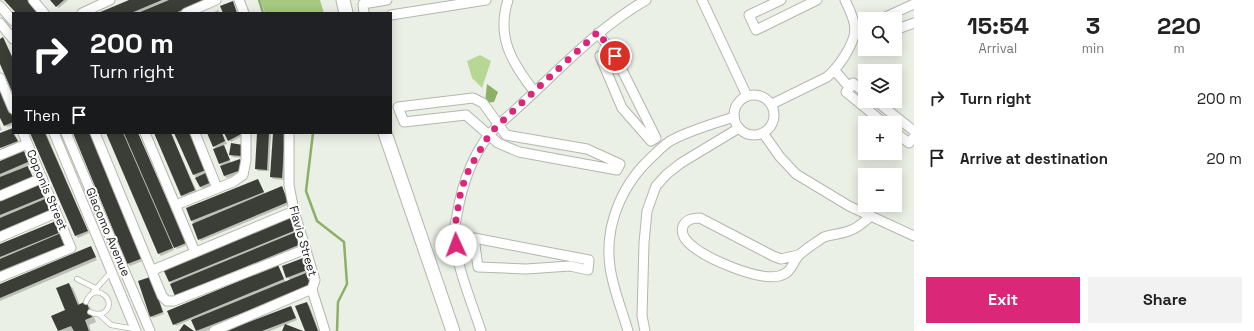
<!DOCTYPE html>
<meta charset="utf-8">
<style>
body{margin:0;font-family:"Space Grotesk",sans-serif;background:#f2f2f2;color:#222;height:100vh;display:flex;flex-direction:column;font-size:15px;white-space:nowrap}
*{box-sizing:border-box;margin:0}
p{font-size:13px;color:#767676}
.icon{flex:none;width:22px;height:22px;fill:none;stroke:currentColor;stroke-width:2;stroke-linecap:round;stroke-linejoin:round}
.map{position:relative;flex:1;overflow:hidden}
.panel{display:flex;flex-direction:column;background:#fff;width:340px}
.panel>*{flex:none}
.banner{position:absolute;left:12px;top:12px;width:380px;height:122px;border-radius:0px;box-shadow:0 2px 10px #0003;background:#202124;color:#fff;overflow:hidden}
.controls{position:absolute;left:858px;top:12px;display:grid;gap:8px}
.controls a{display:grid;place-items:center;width:44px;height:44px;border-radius:0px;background:#fff;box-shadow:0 2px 10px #0003;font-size:20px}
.pin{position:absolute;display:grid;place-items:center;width:34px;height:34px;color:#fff;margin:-17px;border:2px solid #fff;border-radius:50%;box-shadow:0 1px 4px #0007}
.me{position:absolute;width:44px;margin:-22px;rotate:358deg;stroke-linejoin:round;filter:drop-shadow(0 0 3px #0008)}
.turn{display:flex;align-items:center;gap:14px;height:84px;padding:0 12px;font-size:18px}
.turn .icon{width:52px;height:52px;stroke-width:2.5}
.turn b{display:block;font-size:28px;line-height:34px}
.then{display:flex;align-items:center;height:38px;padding:0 12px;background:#0003;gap:8px;font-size:15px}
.eta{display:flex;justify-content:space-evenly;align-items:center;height:68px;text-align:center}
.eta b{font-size:24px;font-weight:700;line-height:28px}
.action{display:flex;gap:8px;margin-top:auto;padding:8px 12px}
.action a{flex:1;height:46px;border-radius:0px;background:#db2777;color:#fff;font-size:16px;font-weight:700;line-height:46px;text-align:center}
.action a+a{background:#f2f2f2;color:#222}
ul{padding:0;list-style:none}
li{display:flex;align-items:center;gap:12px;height:60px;padding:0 12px}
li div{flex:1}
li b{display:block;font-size:15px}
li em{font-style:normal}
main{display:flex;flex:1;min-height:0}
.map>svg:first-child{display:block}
</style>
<main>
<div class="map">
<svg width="914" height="331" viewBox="0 0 914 331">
<rect width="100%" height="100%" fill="#ebf0e6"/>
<path fill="#b7d894" d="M480,55L491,61L482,88L472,78L467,61Z"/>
<path fill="#a7c981" d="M260,0H320L324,13H265Z"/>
<path fill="#8daf68" d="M487,84L498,92L494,102L485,103Z"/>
<g fill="#0003">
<path d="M6,0H28L40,13H17Z"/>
<path d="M51,0H68L59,8Z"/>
<path d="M131,0H213L182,13H100Z"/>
<path d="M218,10L220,13H212Z"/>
<path d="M3,38L13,58V92L0,62V40Z"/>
<path d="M0,87L13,117V125L7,127L0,115Z"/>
<path d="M0,125L2,130L0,131Z"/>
<path d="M13,130L19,143L3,150L0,146V134Z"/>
<path d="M31,133H46L89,233L78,238L76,236Z"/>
<path d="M74,133L145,260L130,266L128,264Z"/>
<path d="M107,133H138L187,245L177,249L172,244L174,250L161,256L159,254Z"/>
<path d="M155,133H171L197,192L184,197L182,195Z"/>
<path d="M175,133H190L214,184L203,189L200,187Z"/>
<path d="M208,133H222L227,144L223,145L231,163L239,160L245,171L227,178L224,176L216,149Z"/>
<path d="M225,133H246V134L231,142Z"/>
<path d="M258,133H271L269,171H258L256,169Z"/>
<path d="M274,133H287L284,180L273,179L271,177Z"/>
<path d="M244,148L243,158L233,157L230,155Z"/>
<path d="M23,152L30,164L27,166L35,180L0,195V162Z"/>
<path d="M258,180L265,194L281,187L290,204L201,241L187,209Z"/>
<path d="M39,186L52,214L0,236V202Z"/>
<path d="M290,218L302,246L178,298L165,270Z"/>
<path d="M56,222L62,234L0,276V245Z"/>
<path d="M91,247L97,260L0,301V285Z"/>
<path d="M303,259L309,272L305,274L312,288L206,331H197L192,319L176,326L174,324L278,266L286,283L290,281L283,267Z"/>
<path d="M152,280L164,314L153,318L151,316Z"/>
<path d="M68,284L73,288L80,305L86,303L90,307L96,322L89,325L91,331H59L52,316L66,311Z"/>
<path d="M306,303L309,305L319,331H306Z"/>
<path d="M291,307L297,320L270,331H227Z"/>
</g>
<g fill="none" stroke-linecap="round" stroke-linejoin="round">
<g stroke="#8daf68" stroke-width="2.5">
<path d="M259,0L263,13"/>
<path d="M313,133L306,191L317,221L344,242L347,284L338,302L337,331"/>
</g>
</g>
<g fill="#3b3e37">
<path d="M4,0H29L39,12L16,13Z"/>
<path d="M50,0H64L56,7Z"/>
<path d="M129,0H162L131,13H98Z"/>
<path d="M169,0H206L175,13H138Z"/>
<path d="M233,1L237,13H223L220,6Z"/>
<path d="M3,37L13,59V94L0,64V39Z"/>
<path d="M0,88L13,118V122L4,126L0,118Z"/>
<path d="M13,128V133L18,141L0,148V133Z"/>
<path d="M30,133H45L88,231L75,236Z"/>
<path d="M73,133H91L143,258L127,264Z"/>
<path d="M106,133H123L173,248L158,254Z"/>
<path d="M124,133H138L186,243L174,248Z"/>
<path d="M154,133H171L195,190L181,196Z"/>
<path d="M174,133H190L206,170L193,175Z"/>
<path d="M207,133H222L225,141L213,147Z"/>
<path d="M224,133H243L228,141Z"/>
<path d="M257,133H269L267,170L255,169Z"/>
<path d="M273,133H285L282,178L270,177Z"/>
<path d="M231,143L243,145L241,156L229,155Z"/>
<path d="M224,145L230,160L219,164L213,149Z"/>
<path d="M24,151L28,162L0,174V161Z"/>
<path d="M240,159L244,169L224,176L220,166Z"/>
<path d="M28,166L33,178L0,192V177Z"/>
<path d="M208,172L212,182L200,187L195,178Z"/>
<path d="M258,179L264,192L191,221L186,208Z"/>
<path d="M39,185L44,197L0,215V201Z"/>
<path d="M282,186L288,202L198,240L192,224Z"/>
<path d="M45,199L51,212L0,233V218Z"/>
<path d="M290,217L296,230L169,282L163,269Z"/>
<path d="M56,221L61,232L0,257V244Z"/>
<path d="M296,232L301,244L175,296L170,284Z"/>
<path d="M61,233L67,245L0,274V259Z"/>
<path d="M91,246L96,257L0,298V284Z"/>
<path d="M303,258L307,270L286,278L282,266Z"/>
<path d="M278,265L284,279L173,325L167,311Z"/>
<path d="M306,273L311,286L196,331L191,320Z"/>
<path d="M150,277L163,312L150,317L138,281Z"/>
<path d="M69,283L78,305L86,301L92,317L85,320L89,331H74L71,326L58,331L51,316L65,310L56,288Z"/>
<path d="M307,302L312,315L318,331H305L295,306Z"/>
<path d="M291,306L296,318L283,323L262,331H225Z"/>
<path d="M184,324L194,331H179Z"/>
<path d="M285,324L303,331H282Z"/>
</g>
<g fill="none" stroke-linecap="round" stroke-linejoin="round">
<g stroke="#b3b7ae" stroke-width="6">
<g id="service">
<path d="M77,279L97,289"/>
<path d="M93,292L112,271"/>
<path d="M86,302C95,279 120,303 103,313C98,315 94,314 90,312"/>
<path d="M99,314L111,325L135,329"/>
</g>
</g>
<g stroke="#b3b7ae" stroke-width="11">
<g id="minor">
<path d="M33,0L44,13"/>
<path d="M239,0L244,13"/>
<path d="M508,0C496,37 512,63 534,91"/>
<path d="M702,0L747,96"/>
<path d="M781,0L749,15L756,30L817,0"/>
<path d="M0,6L13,21"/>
<path d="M82,13L110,0"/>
<path d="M186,13L216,0"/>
<path d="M364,13L363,4L387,0"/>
<path d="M391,15L486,0"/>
<path d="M881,19L914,4"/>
<path d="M0,23L13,39"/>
<path d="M855,30L865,29"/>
<path d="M895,30L914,23"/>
<path d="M598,33L615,56L656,138L651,141L622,108L600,56L611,49"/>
<path d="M835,71L850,88"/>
<path d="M0,78L13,109"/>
<path d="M865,93L853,83L846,92L884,123"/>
<circle cx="754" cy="115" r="20"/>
<path d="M473,98L483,103L506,135L587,149L620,164L617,170L519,152L498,143L466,115L404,122L398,107Z"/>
<path d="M876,101L914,131"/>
<path d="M772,104L827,77C838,68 854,45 855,30C855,20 849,8 845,0"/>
<path d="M895,132L909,143L914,137"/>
<path d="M54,133L136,331"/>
<path d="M66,133L150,331"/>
<path d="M95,133L162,296L167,301H174L306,249"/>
<path d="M145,133L195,252"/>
<path d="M195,133L217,188"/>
<path d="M763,133L780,157L796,174L849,206L914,236"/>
<path d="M0,155L27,144"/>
<path d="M0,196L42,178"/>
<path d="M176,205L233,182L243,175L246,160V133"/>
<path d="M0,237L56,213"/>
<path d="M474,238L589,260L588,270L570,266L526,269L478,267Z"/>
<path d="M798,255L781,259L773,256L700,218C680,218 677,233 691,245C707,259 758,281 779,276C792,273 792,263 799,255C802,252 806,250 809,247C814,244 819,240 824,237C833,234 843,234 851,230C858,228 865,221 871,216"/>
<path d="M153,270L294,211"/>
<path d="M0,277L71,248L23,133"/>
<path d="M312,290L325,331"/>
<path d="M214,331L312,289L315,280L294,211L289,185V133"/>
<path d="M481,331C471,300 456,266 454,234C454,228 456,221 457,215C462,184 474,148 498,125C548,83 589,33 646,0"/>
<path d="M628,331C622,310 613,289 610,267C604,224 623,182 655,154C660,149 666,143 672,140C691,130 713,124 734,117"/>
<path d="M645,331L642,316L644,243L647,211L656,186L667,174L681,163L739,128"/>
</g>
</g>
<g stroke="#b3b7ae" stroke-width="15">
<g id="secondary">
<path d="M343,0L346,13"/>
<path d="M385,133L453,331"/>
</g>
</g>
<use href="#service" stroke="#fff" stroke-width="4.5"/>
<use href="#minor" stroke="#fff" stroke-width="9"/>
<use href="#secondary" stroke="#fff" stroke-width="13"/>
</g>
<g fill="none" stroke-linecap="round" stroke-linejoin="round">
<path stroke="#db2777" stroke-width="7" stroke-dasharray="0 12.6" d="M456,245L454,232L461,190L469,169L489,135L498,125L598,32L615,56"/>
</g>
<g text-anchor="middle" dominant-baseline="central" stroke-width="4" stroke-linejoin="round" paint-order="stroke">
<g font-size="12" fill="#181a17" stroke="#fff">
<text transform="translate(47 190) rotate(67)">Coponis Street</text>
<text transform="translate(108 232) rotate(67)">Giacomo Avenue</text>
<text transform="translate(303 241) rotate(74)">Flavio Street</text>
</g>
</g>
</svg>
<div class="controls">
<a><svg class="icon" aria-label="search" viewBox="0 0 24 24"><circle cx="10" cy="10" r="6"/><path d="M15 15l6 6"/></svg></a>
<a><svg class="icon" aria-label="layers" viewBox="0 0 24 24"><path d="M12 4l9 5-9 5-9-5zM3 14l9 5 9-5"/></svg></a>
<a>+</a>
<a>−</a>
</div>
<div class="pin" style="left:615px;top:56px;background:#d93025"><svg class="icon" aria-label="arrive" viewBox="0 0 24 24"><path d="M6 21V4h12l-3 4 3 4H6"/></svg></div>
<svg class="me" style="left:456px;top:245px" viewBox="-20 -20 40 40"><circle r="19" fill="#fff"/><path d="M0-13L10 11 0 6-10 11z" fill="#db2777"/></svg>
<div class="banner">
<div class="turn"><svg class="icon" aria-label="right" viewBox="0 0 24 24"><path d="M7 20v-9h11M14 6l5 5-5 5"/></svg><div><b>200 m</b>Turn right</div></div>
<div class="then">Then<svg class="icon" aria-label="arrive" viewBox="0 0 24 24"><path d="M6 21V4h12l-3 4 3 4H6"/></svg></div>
</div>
</div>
<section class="panel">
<div class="eta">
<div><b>15:54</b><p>Arrival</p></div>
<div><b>3</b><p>min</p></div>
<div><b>220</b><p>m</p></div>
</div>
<ul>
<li><svg class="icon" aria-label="right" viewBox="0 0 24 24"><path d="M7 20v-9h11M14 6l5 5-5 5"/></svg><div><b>Turn right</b></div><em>200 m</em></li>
<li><svg class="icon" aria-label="arrive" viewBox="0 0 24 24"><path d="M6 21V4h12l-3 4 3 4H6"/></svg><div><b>Arrive at destination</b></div><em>20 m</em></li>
</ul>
<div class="action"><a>Exit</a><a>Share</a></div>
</section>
</main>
